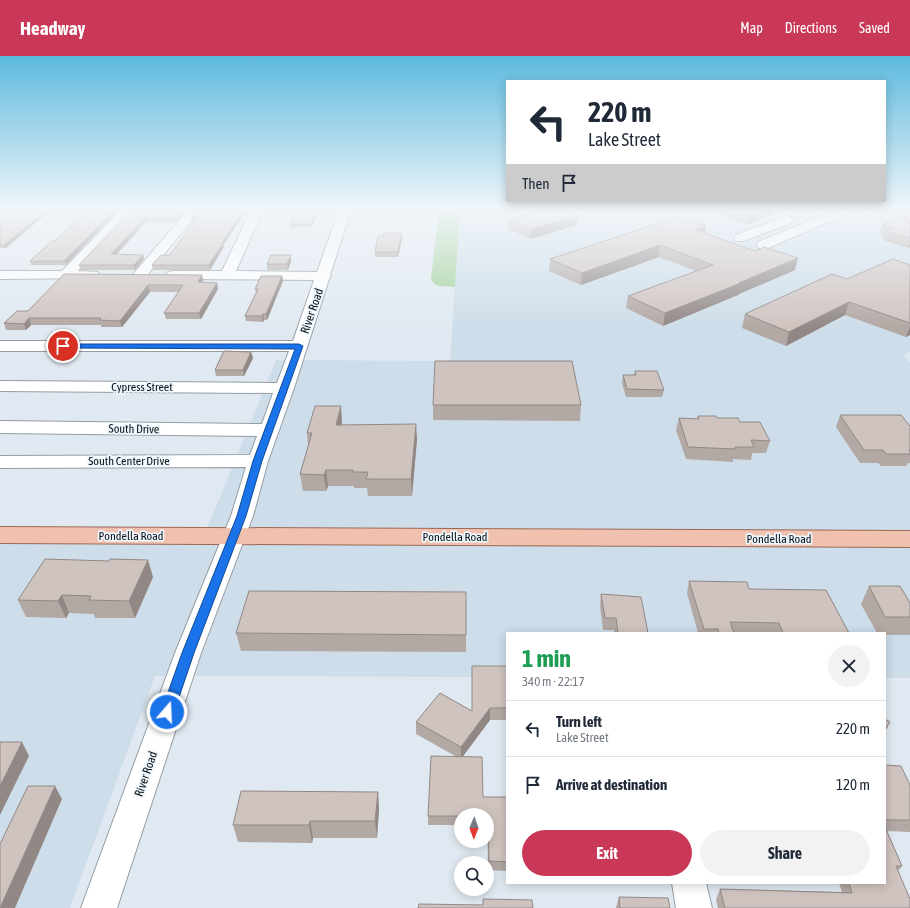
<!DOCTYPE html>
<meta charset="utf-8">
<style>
body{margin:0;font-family:"Asap Condensed",sans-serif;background:#f2f2f3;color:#1f2937;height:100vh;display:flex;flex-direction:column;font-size:15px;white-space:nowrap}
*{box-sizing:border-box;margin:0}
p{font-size:13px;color:#747a83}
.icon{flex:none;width:22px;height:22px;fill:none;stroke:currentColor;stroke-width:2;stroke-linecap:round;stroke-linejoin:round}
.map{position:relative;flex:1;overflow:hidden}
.panel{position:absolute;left:506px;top:576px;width:380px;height:252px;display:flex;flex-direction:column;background:#fff;border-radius:0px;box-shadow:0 2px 10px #0003}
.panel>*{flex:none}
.hud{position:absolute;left:506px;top:24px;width:380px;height:122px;border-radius:0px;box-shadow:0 2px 10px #0003;background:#fff;color:#1f2937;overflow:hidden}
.needle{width:26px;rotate:181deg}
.buttons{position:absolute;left:454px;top:752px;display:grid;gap:8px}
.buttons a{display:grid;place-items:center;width:40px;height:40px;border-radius:50%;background:#fff;box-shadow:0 2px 10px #0003;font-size:20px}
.pin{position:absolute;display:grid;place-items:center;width:34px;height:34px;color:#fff;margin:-17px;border:2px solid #fff;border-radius:50%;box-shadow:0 1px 4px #0007}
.me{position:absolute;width:44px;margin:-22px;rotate:19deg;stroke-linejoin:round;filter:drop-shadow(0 0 3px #0008)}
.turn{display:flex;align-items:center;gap:14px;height:84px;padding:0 16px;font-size:18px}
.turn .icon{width:52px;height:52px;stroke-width:2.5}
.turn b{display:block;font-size:28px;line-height:34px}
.then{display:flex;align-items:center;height:38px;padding:0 16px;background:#0003;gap:8px;font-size:15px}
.round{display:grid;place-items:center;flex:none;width:42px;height:42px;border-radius:21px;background:#f2f2f3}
.summary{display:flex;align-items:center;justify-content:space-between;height:68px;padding:0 16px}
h1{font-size:24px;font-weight:700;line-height:30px;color:#1e9e55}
.action{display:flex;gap:8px;margin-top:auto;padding:8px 16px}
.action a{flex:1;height:46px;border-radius:24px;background:#c93957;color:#fff;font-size:16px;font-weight:700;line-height:46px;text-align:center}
.action a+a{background:#f2f2f3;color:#1f2937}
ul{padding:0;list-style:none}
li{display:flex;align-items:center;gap:12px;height:56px;padding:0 16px;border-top:1px solid #e0e1e3}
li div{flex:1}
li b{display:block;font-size:15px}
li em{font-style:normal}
header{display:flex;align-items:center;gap:24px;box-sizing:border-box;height:56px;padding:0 20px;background:#c93957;color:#fff}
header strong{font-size:19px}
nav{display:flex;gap:22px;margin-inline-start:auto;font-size:14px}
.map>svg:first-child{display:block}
</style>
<header>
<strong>Headway</strong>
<nav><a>Map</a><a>Directions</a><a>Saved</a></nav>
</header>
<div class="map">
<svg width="910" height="852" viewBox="0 0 910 852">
<rect width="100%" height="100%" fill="#e0e9f1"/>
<g fill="#cddde9">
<path d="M460,154H857L910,169V296L903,299L910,306V476L207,473L276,304L450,305Z"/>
<path d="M0,487L910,490V622H885V577H507V621L155,620L70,852H0Z"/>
</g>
<path fill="#a4d29a" d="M439,154H460L455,231L439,230L434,228L431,223Z"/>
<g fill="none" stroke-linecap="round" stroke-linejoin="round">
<g stroke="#949da4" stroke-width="2">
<g id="minor">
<path d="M121,154H134L78,215L98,216L100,219L98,222L0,223V215H62Z"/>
<path d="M188,154H200L145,222L140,223L135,222L133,219L135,216Z"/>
<path d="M251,154H263L236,215L317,216L339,154H351L330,219L331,220L329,223L294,332L268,405L253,460L201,597L117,852H81L175,597L231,460L246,411L0,412V400L250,399L257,380L0,377V365L262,368L273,337L0,335V325L277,327L289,295H0V285H293L314,224L173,223L168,222L166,219L168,216L173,215H222Z"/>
<path d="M836,154H853L851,156L768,192H758L757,189L758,186Z"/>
<path d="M787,160L791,161L793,164L791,167L744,185H736L734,182L736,179Z"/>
<path d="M672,827H706L712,852H676Z"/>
</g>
</g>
<g stroke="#9b6956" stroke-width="2">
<g id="major">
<path d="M886,154L910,155V163L888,157Z"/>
<path d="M0,471L910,475V491L0,487Z"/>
</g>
</g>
<use href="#minor" fill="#fff" fill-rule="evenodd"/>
<use href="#major" fill="#f1c1af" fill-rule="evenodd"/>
</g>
<g fill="#b2a8a4">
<path d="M0,154L6,192H0Z"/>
<path d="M131,154H186L176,166H146L116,199H143L144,203L135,214H80L79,209Z"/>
<path d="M198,154H247L223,189L224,191L210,214H153L152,209L170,199L194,166H192L191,162Z"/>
<path d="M297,154H319L312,171L290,172V169Z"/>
<path d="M706,154H773L772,159L747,168Z"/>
<path d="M93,157L66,209H31L30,205L55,185Z"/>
<path d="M509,164L577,169L531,183L508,173Z"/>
<path d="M910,164V191L908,192L883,184L884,180L879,178L882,169Z"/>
<path d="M706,170L705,177L795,214L739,238L738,239L663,270L626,252L628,240L696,215L659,201L581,229L549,215L550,203Z"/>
<path d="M402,177V182L398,201H375V196L383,180Z"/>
<path d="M291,199V206L288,214H267V208Z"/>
<path d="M910,209V279L906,281L845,259L786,290L742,272L745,258L847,223Z"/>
<path d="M64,218L202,219L203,225V226L217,227L218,233L201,263H166L164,257L179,236H150L122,271H101V269H31L26,274H6L4,267L28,255Z"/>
<path d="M282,220L283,225L267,264H264L263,266L246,265L245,260L256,237L255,233Z"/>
<path d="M251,296L253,302L244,320H216L215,314Z"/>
<path d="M635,315L664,334L662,341H626L622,327L623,319H634Z"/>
<path d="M433,349H581L580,365L433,364Z"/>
<path d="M840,359L910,370V407H908L906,410H881L878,407H860L836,371Z"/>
<path d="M698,360L740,366L770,385L766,397H752L751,404L733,403V406L686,403L676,374L679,362L697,363Z"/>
<path d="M342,366L341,369L417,383L412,440H368L367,432H354V430H328L326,435H303L300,418L308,390L307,377Z"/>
<path d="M109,505L153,521L135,562H95L94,558L69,557L66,562L26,561L18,544Z"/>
<path d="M689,525L749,533L849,577H698L687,537Z"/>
<path d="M869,530L910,547V579H885V577H877L861,548Z"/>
<path d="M601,538L648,577H614V574H603L600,550Z"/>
<path d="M236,577L466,579V596L241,595Z"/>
<path d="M507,610V664H490L462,701L483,741H507V815L488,814L487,759H461V769H428V760L457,701L416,678V666L472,655Z"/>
<path d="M885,709L910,729V776L887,775L902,810L898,815L910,852H718L716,844L720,833L842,836L839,827H885Z"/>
<path d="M378,736L379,753L377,782H313L312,787L238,786L233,769Z"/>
<path d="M619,841L670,852H616Z"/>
</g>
<g fill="#918886">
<path d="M47,154H51L6,192L4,189Z"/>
<path d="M115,154H119L66,209L64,205Z"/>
<path d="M182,154H186L176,166L175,162Z"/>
<path d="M244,154H247L223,189L224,191L210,214L209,209L222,187Z"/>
<path d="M318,154H319L312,171L311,168Z"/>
<path d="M763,154H773L772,159L747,168L749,160Z"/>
<path d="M578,160L577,169L531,183V173Z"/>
<path d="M145,162L146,166L112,203L111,198Z"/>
<path d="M706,170L704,181L696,174Z"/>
<path d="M402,177V182L398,201V196Z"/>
<path d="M910,185V191L908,192Z"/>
<path d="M660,189L659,201L581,229L582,217Z"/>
<path d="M143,199L144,203L135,214L134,209Z"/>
<path d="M291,199V206L288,214L287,208Z"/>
<path d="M798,202L795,214L739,238L738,239L663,270L665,257Z"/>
<path d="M202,219L203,225L199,232L198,226Z"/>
<path d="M282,220L283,225L267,264L266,258Z"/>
<path d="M217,227L218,233L201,263L199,257Z"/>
<path d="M148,229L150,236L122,271L120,265Z"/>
<path d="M849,246L845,259L786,290L789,276Z"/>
<path d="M263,258L264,264L263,266L262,260Z"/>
<path d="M29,262L31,269L26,274L24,268Z"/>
<path d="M910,270V279L906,281Z"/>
<path d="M251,296L253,302L244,320L243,314Z"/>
<path d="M341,350L342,366L338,385L336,369Z"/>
<path d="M416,368L417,383L412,440L411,423Z"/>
<path d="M326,414L328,430L326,435L324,419Z"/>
<path d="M148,504L153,521L135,562L129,545Z"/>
<path d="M62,539L69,557L66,562L58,545Z"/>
<path d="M490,652V664L461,703V691Z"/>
<path d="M890,666L885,676V673Z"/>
<path d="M22,686L29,700L0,759V730Z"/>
<path d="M55,730L62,743L15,852H0Z"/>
<path d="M378,736L379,753L377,782L375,765Z"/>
<path d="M310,765L313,782L312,787L309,769Z"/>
</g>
<g fill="#cfc3bf" stroke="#918886">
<path d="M0,154H47L4,189H0Z"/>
<path d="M96,154H115L64,205H30L52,185H55L84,157H93Z"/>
<path d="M131,154H182L175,162H145L111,198L143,199L134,209H79Z"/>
<path d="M198,154H244L222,187H223L209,209H152L161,199H170L197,162H191Z"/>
<path d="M297,154H318L311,168L290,169Z"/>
<path d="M544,154H564L578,160L531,173L509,164Z"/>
<path d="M732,154H765L749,160Z"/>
<path d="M677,161L706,170L696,174L755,195L764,191L798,202L739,227H741L665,257L628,240L713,209L660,189L582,217L550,203Z"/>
<path d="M901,161L910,164V182L886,175L893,172L882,169Z"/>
<path d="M384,177H402L398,196H375L378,180H383Z"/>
<path d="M271,199H291L287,208H267Z"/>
<path d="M893,203L910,209V267L849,246L789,276L745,258L832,218L847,223Z"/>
<path d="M64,218L202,219L198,226L217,227L199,257H164L183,229H148L120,265L99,264L101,262H29L24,268L4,267L17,255H28Z"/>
<path d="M261,220H282L266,258H263L262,260H245L258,233H255Z"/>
<path d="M224,295L251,296L243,314H215Z"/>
<path d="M435,305H572L581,349H433Z"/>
<path d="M635,315H657L664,334L627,333L623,319H636Z"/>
<path d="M315,350H341L336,369L416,368L411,423H366L368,416H353V414H326L324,419L300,418L312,377H307Z"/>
<path d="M840,359H901L910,370V394H909L910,396V398H886L883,394H864Z"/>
<path d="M698,360H716L717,362H738L740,366H760L770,385L751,384L754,391H735L736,393L688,391L679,362L699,363Z"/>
<path d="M45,503L109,505L110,503L148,504L129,545L89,544L91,540L62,539L58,545L18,544Z"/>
<path d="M689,525L747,526L749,533L826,534L849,577H783L779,567L730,566L734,577H719L718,573H704Z"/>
<path d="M869,530H900L910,547V561H885Z"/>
<path d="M249,535L466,536V579L236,577Z"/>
<path d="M601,538L641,541L648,577H618L616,562H605Z"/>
<path d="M472,610H507V652H490L461,691L416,666L440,637L472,655Z"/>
<path d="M885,663L890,666L885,673Z"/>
<path d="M0,686H22L0,730Z"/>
<path d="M431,700L482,701L483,741H507V806L489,805L488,761H487V759H461V760H428Z"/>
<path d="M885,709L901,710L910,729V764H885Z"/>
<path d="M28,730H55L0,852V788Z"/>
<path d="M241,735L378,736L375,765H310L309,769H233Z"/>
<path d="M885,771L902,810H896L910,843V852H725L720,833L852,837L849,827H885Z"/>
<path d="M619,841L668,842L670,852H620Z"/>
<path d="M483,843L532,844L533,852H418L419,848L483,849Z"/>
</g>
<linearGradient id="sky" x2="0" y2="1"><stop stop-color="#5cbade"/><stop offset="0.56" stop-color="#f1f5f9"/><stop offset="1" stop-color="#f1f5f9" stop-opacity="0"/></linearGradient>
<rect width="910" height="273" fill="url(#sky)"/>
<path fill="#1a73e8" stroke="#114b97" d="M60,288H299L303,290L262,405L246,460L194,597L174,656L172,660L167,661L163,660L161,656L182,597L237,460L253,405L295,293L63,292H60Z"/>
<g text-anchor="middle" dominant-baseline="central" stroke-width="3.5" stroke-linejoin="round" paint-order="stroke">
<g font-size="12" fill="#0e1114" stroke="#edf7fe">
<text transform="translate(312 255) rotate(-71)">River Road</text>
<text x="142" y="331">Cypress Street</text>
<text transform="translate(134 373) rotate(1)">South Drive</text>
<text x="129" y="405">South Center Drive</text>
<text x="131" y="480">Pondella Road</text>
<text x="455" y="481">Pondella Road</text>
<text x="779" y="483">Pondella Road</text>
<text transform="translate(146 718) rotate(-71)">River Road</text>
</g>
</g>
</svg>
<div class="buttons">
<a><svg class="needle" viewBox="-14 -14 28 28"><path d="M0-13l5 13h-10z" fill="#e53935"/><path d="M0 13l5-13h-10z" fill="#747a83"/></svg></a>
<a><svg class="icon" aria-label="search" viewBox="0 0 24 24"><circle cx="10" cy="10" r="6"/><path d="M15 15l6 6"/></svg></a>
</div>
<div class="pin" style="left:63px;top:290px;background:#d93025"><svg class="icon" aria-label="arrive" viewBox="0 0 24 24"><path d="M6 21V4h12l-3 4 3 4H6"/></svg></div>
<svg class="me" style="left:167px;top:656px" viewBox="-20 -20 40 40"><circle r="17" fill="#1a73e8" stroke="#fff" stroke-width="3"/><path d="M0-11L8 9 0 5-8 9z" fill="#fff"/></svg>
<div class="hud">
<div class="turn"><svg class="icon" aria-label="left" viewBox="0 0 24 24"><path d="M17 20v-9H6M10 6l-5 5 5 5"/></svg><div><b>220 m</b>Lake Street</div></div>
<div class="then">Then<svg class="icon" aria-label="arrive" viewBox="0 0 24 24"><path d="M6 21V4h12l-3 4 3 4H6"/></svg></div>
</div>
<section class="panel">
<div class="summary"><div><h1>1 min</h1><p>340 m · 22:17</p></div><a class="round"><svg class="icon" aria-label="close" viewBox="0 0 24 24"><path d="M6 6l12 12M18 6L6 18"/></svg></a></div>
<ul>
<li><svg class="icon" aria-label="left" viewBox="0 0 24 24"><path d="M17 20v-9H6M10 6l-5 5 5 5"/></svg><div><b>Turn left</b><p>Lake Street</p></div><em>220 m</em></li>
<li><svg class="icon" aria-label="arrive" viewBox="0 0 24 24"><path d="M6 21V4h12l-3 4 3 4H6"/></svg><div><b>Arrive at destination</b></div><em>120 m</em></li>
</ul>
<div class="action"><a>Exit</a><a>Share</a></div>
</section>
</div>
